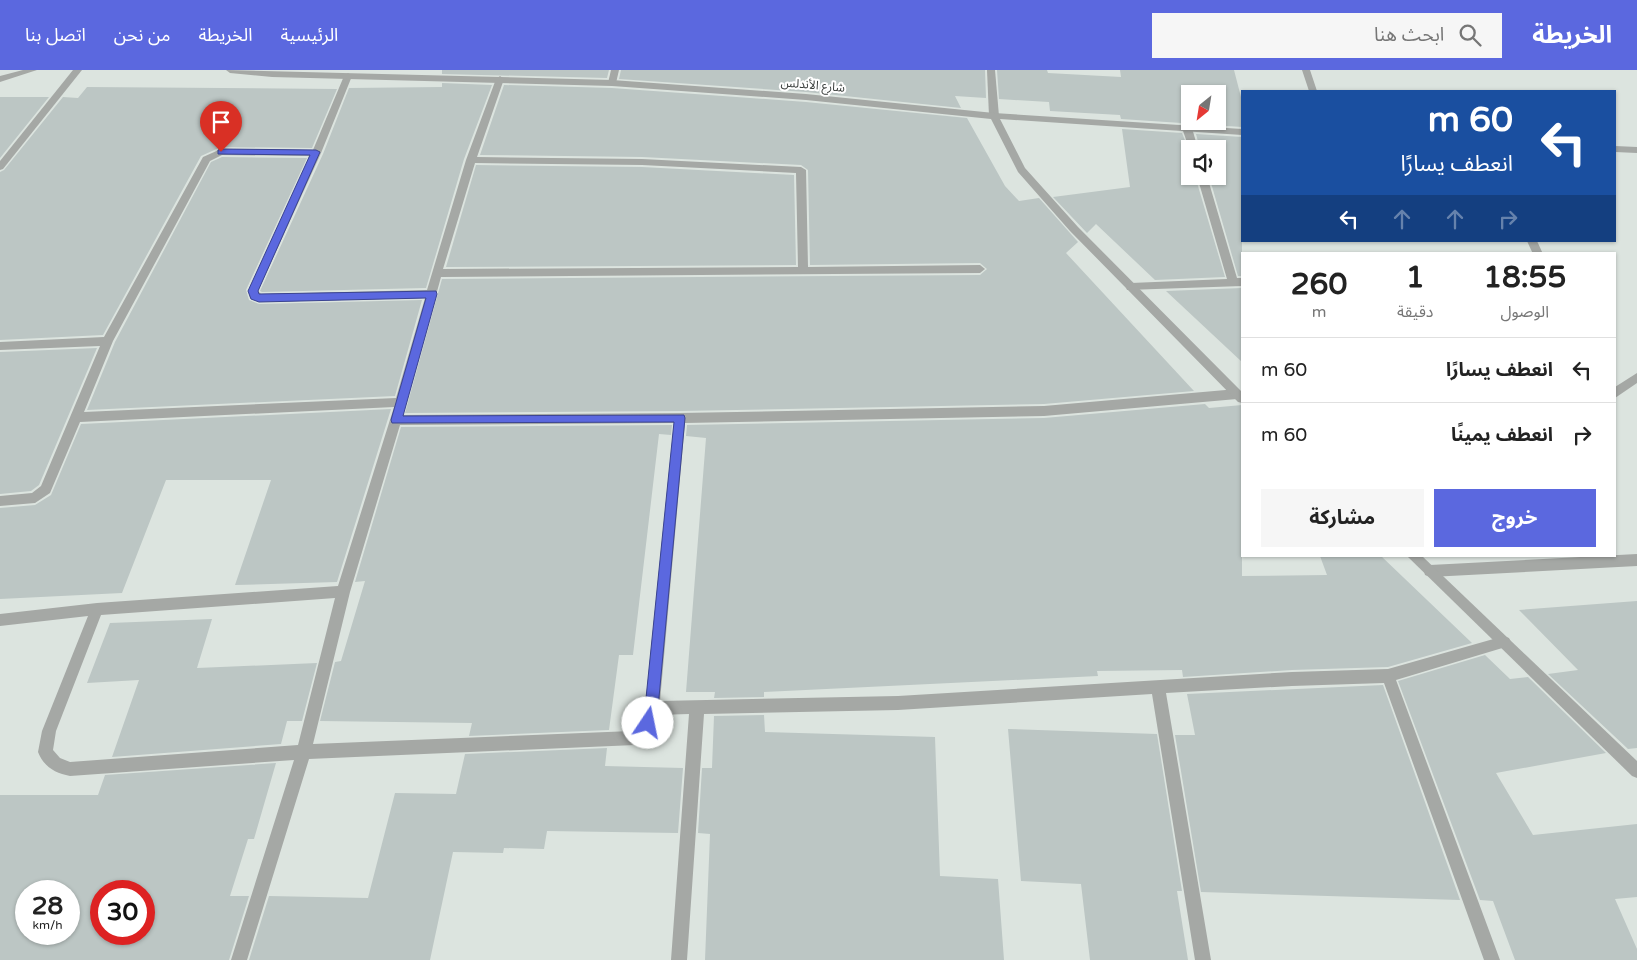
<!DOCTYPE html>
<html lang="ar">
<meta charset="utf-8">
<style>
body{margin:0;font-family:"Varela Round","Noto Sans Arabic",sans-serif;background:#f6f6f6;color:#222;direction:rtl;height:100vh;display:flex;flex-direction:column;font-size:19px;white-space:nowrap}
*{box-sizing:border-box;margin:0}
p{font-size:16px;color:#767676}
.icon{flex:none;width:28px;height:28px;fill:none;stroke:currentColor;stroke-width:2;stroke-linecap:round;stroke-linejoin:round}
.map{position:relative;flex:1;overflow:hidden;direction:ltr}
.sheet{position:absolute;left:1241px;top:182px;width:375px;height:305px;display:flex;flex-direction:column;background:#fff;border-radius:0px;box-shadow:0 1px 4px #0004;direction:rtl}
.sheet>*{flex:none}
.top-card{position:absolute;left:1241px;top:20px;width:375px;height:152px;border-radius:0px;box-shadow:0 1px 4px #0004;direction:rtl;background:#1a4fa0;color:#fff;overflow:hidden}
.needle{width:32px;rotate:210deg}
.controls{position:absolute;left:1181px;top:15px;display:grid;gap:10px}
.controls a{display:grid;place-items:center;width:45px;height:45px;border-radius:0px;background:#fff;box-shadow:0 1px 4px #0004;font-size:25px}
.speed{position:absolute;left:15px;top:810px;display:flex;gap:10px;font-size:25px;font-weight:700;text-align:center}
.speed>*{display:grid;place-content:center;width:65px;height:65px;border-radius:50%;background:#fff;box-shadow:0 1px 4px #0004;line-height:1}
.speed small{font-size:12px;font-weight:400}
.speed .limit{border:8px solid #d22;background:#fff;color:#111}
.pin{position:absolute;display:grid;place-items:center;width:42px;height:42px;color:#fff;margin:-51px -21px;border-radius:50% 50% 50% 0;rotate:-45deg;box-shadow:0 0 5px #0007}
.pin .icon{rotate:45deg}
.me{position:absolute;width:55px;margin:-28px;rotate:11deg;stroke-linejoin:round;filter:drop-shadow(0 0 4px #0008)}
.turn{display:flex;align-items:center;gap:18px;height:105px;padding:0 20px;font-size:22px}
.turn .icon{width:65px;height:65px;stroke-width:2.5}
.turn b{display:block;font-size:35px;line-height:42px}
.lanes{display:flex;align-items:center;height:48px;padding:0 20px;background:#0003;justify-content:center;gap:25px;direction:ltr}
.lanes .off{opacity:.35}
.eta{display:flex;justify-content:space-evenly;align-items:center;height:85px;text-align:center}
.eta b{font-size:30px;font-weight:700;line-height:35px}
.button{display:flex;gap:10px;margin-top:auto;padding:10px 20px}
.button a{flex:1;height:58px;border-radius:0px;background:#5b68df;color:#fff;font-size:20px;font-weight:700;line-height:58px;text-align:center}
.button a+a{background:#f6f6f6;color:#222}
ul{padding:0;list-style:none}
li{display:flex;align-items:center;gap:15px;height:65px;padding:0 20px;border-top:1px solid #e0e0e0}
li div{flex:1}
li b{display:block;font-size:19px}
li em{font-style:normal}
header{display:flex;align-items:center;gap:30px;box-sizing:border-box;height:70px;padding:0 25px;background:#5b68df;color:#fff}
header strong{font-size:24px}
nav{display:flex;gap:28px;margin-inline-start:auto;font-size:18px}
.search{width:350px;height:45px;background:#f6f6f6;display:flex;align-items:center;gap:12px;box-sizing:border-box;padding:0 18px;border-radius:0px;color:#767676;font-size:19px}
.map>svg:first-child{display:block}
</style>
<header>
<strong>الخريطة</strong>
<div class="search"><svg class="icon" aria-label="search" viewBox="0 0 24 24"><circle cx="10" cy="10" r="6"/><path d="M15 15l6 6"/></svg>ابحث هنا</div>
<nav><a>الرئيسية</a><a>الخريطة</a><a>من نحن</a><a>اتصل بنا</a></nav>
</header>
<div class="map">
<svg width="1637" height="890" viewBox="0 0 1637 890">
<rect width="100%" height="100%" fill="#dce4df"/>
<g fill="#bcc6c4" fill-rule="evenodd">
<path d="M442,0H609L607,8L442,4Z"/>
<path d="M621,0H985L986,28L955,26L961,38L806,22L619,9Z"/>
<path d="M997,0H1047L1048,3L1121,7L1120,0H1234L1242,31V57L1121,49L1120,45L1050,41L1049,32L999,29ZM1190,24H1218V51H1190Z"/>
<path d="M442,13L492,15L464,89L426,218L262,222L260,221L323,84L349,18L442,17Z"/>
<path d="M504,15L612,18L806,32L967,48L1005,116L1019,131L1039,128L1078,172L1066,183L1194,321L1044,334L680,341L405,343L442,209L980,205L987,199L980,193L810,195L808,100L801,95L642,87L480,85Z"/>
<path d="M87,17L337,19L312,78L221,77L201,86L103,265L0,270V102L4,100L63,27L78,28Z"/>
<path d="M0,27H49L0,88Z"/>
<path d="M1122,59L1182,63L1190,83V106H1195L1225,207L1155,210L1096,154L1087,163L1053,127L1130,117Z"/>
<path d="M1196,64L1242,67V206H1238L1209,106H1218V79H1200Z"/>
<path d="M222,87L307,88L246,220L249,230L259,234L422,230L395,326L87,340L115,272L211,92Z"/>
<path d="M476,95L642,97L794,105L796,195L446,197Z"/>
<path d="M1242,218V292L1166,221Z"/>
<path d="M97,278L39,415L31,421L0,424V282Z"/>
<path d="M1205,334L1209,338L1242,335V506L1327,505L1320,486H1381L1472,573L1388,597L1292,600L1183,607L1182,600L1097,601L1098,606L764,622V627L714,628L715,622H686L706,368L686,366L687,355L1044,348Z"/>
<path d="M391,339L337,512L235,515L271,410H166L122,523L0,529V438L35,435L51,425L81,354Z"/>
<path d="M672,355L671,365L659,364L633,585H619L609,660L469,666L472,653L320,651L335,592L341,591L365,511L355,512L401,357Z"/>
<path d="M1637,531V678L1628,679L1548,604L1578,600L1519,540Z"/>
<path d="M212,549L197,598L317,593L302,651H287L281,674L112,687L139,610L87,613L110,553Z"/>
<path d="M1485,585L1510,609L1528,607L1606,683L1496,703L1533,765L1637,754V827L1615,829L1637,879V890H1515L1493,831L1480,830L1398,611Z"/>
<path d="M1383,615L1460,830L1201,822L1175,665H1195L1187,624Z"/>
<path d="M764,645L765,662L935,667L940,806L998,809L1004,890H705L710,764L698,763L702,698H712L714,646Z"/>
<path d="M1008,659L1157,664L1182,821H1177L1188,890H1090L1081,814L1021,811Z"/>
<path d="M607,678L605,696L683,698L678,763L547,761L544,779L504,778L503,783L453,782L430,890H249L269,826L368,828L395,723L456,724L465,684Z"/>
<path d="M276,693L254,769H248L230,826H249L229,890H0V725H98L105,705ZM26,821H69V864H26ZM101,821H144V864H101Z"/>
</g>
<g fill="none" stroke-linecap="round" stroke-linejoin="round">
<g fill="#a5a8a5" fill-rule="evenodd">
<path d="M73,0H82L3,99L0,100V91Z"/>
<path d="M611,0H619L616,13L612,16L608,13Z"/>
<path d="M987,0H995L999,46L994,49L989,46Z"/>
<path d="M1302,0H1310L1317,21H1309Z"/>
<path d="M348,3L352,6L321,83L258,221L261,224L427,220L466,90L496,9L500,6L504,9L477,87L642,89L801,97L806,100L808,197L980,195L985,199L980,203L441,207L403,345L680,343L1044,336L1237,319L1242,324L1241,327L1237,329L1044,346L685,353L660,631L898,626L1292,602L1388,599L1504,566L1509,568L1511,572L1509,576L1396,610L1500,890H1484L1384,613L1292,616L1166,623L1211,890H1195L1152,624L898,640L704,644L687,890H671L689,644L657,645L650,664L635,675L309,689L247,890H231L294,690L70,706C55,703 44,697 38,682L42,661L88,546L0,556V544L97,533L338,516L394,337L80,352L50,423L35,433L0,436V426L32,423L41,416L100,276L0,280V272L104,267L203,87L221,79L313,80L344,6ZM222,85L310,86L248,221L250,228L259,232L425,228L396,328L84,342L113,271L210,91ZM475,93L642,95L796,103L798,197L443,199ZM674,353L645,638L639,655L632,661L313,674L350,522L400,355ZM335,528L298,675L70,692L60,688L53,680L56,661L101,545Z"/>
<path d="M1187,55L1192,58L1198,79H1190V81L1182,58Z"/>
<path d="M1197,106H1207L1237,208H1242V216L1127,220L1126,217L1131,213L1227,209Z"/>
<path d="M1527,171H1537L1543,184H1533Z"/>
<path d="M1637,303V313L1615,328V317Z"/>
<path d="M1637,484V496L1430,507L1425,505L1424,501L1425,497L1430,495Z"/>
</g>
<g fill="#a5a8a5" fill-rule="evenodd">
<path d="M23,0H37L0,12V6Z"/>
<path d="M226,0L612,10L806,24L994,43L1242,59V65L1000,49L1025,98L1078,157L1242,322V333L1238,332L1070,161L1018,102L991,49L806,30L612,16L272,7L230,3Z"/>
<path d="M1615,76L1637,77V83L1615,82Z"/>
<path d="M1407,486H1422L1637,691V708L1632,706Z"/>
</g>
</g>
<path fill="#5b68df" stroke="#3b4491" d="M221,79L316,80L320,82L258,221L259,224L436,221L437,224L403,346L684,345L685,348L658,638L652,658L648,660L643,658L641,653L645,638L674,352L392,353L391,350L426,228L259,232L251,229L248,221L310,85L218,84V80Z"/>
<g text-anchor="middle" dominant-baseline="central" stroke-width="4" stroke-linejoin="round" paint-order="stroke">
<g font-size="12" fill="#393d3b" stroke="#fff">
<text transform="translate(813 15) rotate(5)">شارع الأندلس</text>
</g>
</g>
</svg>
<div class="controls">
<a><svg class="needle" viewBox="-14 -14 28 28"><path d="M0-13l5 13h-10z" fill="#e53935"/><path d="M0 13l5-13h-10z" fill="#767676"/></svg></a>
<a><svg class="icon" aria-label="sound" viewBox="0 0 24 24"><path d="M4 9h4l5-4v14l-5-4H4zM17 9q2 3 0 6"/></svg></a>
</div>
<div class="speed"><div>28<small>km/h</small></div><div class="limit">30</div></div>
<div class="pin" style="left:221px;top:82px;background:#d93025"><svg class="icon" aria-label="arrive" viewBox="0 0 24 24"><path d="M6 21V4h12l-3 4 3 4H6"/></svg></div>
<svg class="me" style="left:648px;top:653px" viewBox="-20 -20 40 40"><circle r="19" fill="#fff"/><path d="M0-13L10 11 0 6-10 11z" fill="#5b68df"/></svg>
<div class="top-card">
<div class="turn"><svg class="icon" aria-label="left" viewBox="0 0 24 24"><path d="M17 20v-9H6M10 6l-5 5 5 5"/></svg><div><b>60 m</b>انعطف يسارًا</div></div>
<div class="lanes"><svg class="icon" aria-label="left" viewBox="0 0 24 24"><path d="M17 20v-9H6M10 6l-5 5 5 5"/></svg><svg class="icon off" aria-label="ahead" viewBox="0 0 24 24"><path d="M12 20V5M6 11l6-6 6 6"/></svg><svg class="icon off" aria-label="ahead" viewBox="0 0 24 24"><path d="M12 20V5M6 11l6-6 6 6"/></svg><svg class="icon off" aria-label="right" viewBox="0 0 24 24"><path d="M7 20v-9h11M14 6l5 5-5 5"/></svg></div>
</div>
<section class="sheet">
<div class="eta">
<div><b>18:55</b><p>الوصول</p></div>
<div><b>1</b><p>دقيقة</p></div>
<div><b>260</b><p>m</p></div>
</div>
<ul>
<li><svg class="icon" aria-label="left" viewBox="0 0 24 24"><path d="M17 20v-9H6M10 6l-5 5 5 5"/></svg><div><b>انعطف يسارًا</b></div><em>60 m</em></li>
<li><svg class="icon" aria-label="right" viewBox="0 0 24 24"><path d="M7 20v-9h11M14 6l5 5-5 5"/></svg><div><b>انعطف يمينًا</b></div><em>60 m</em></li>
</ul>
<div class="button"><a>خروج</a><a>مشاركة</a></div>
</section>
</div>
